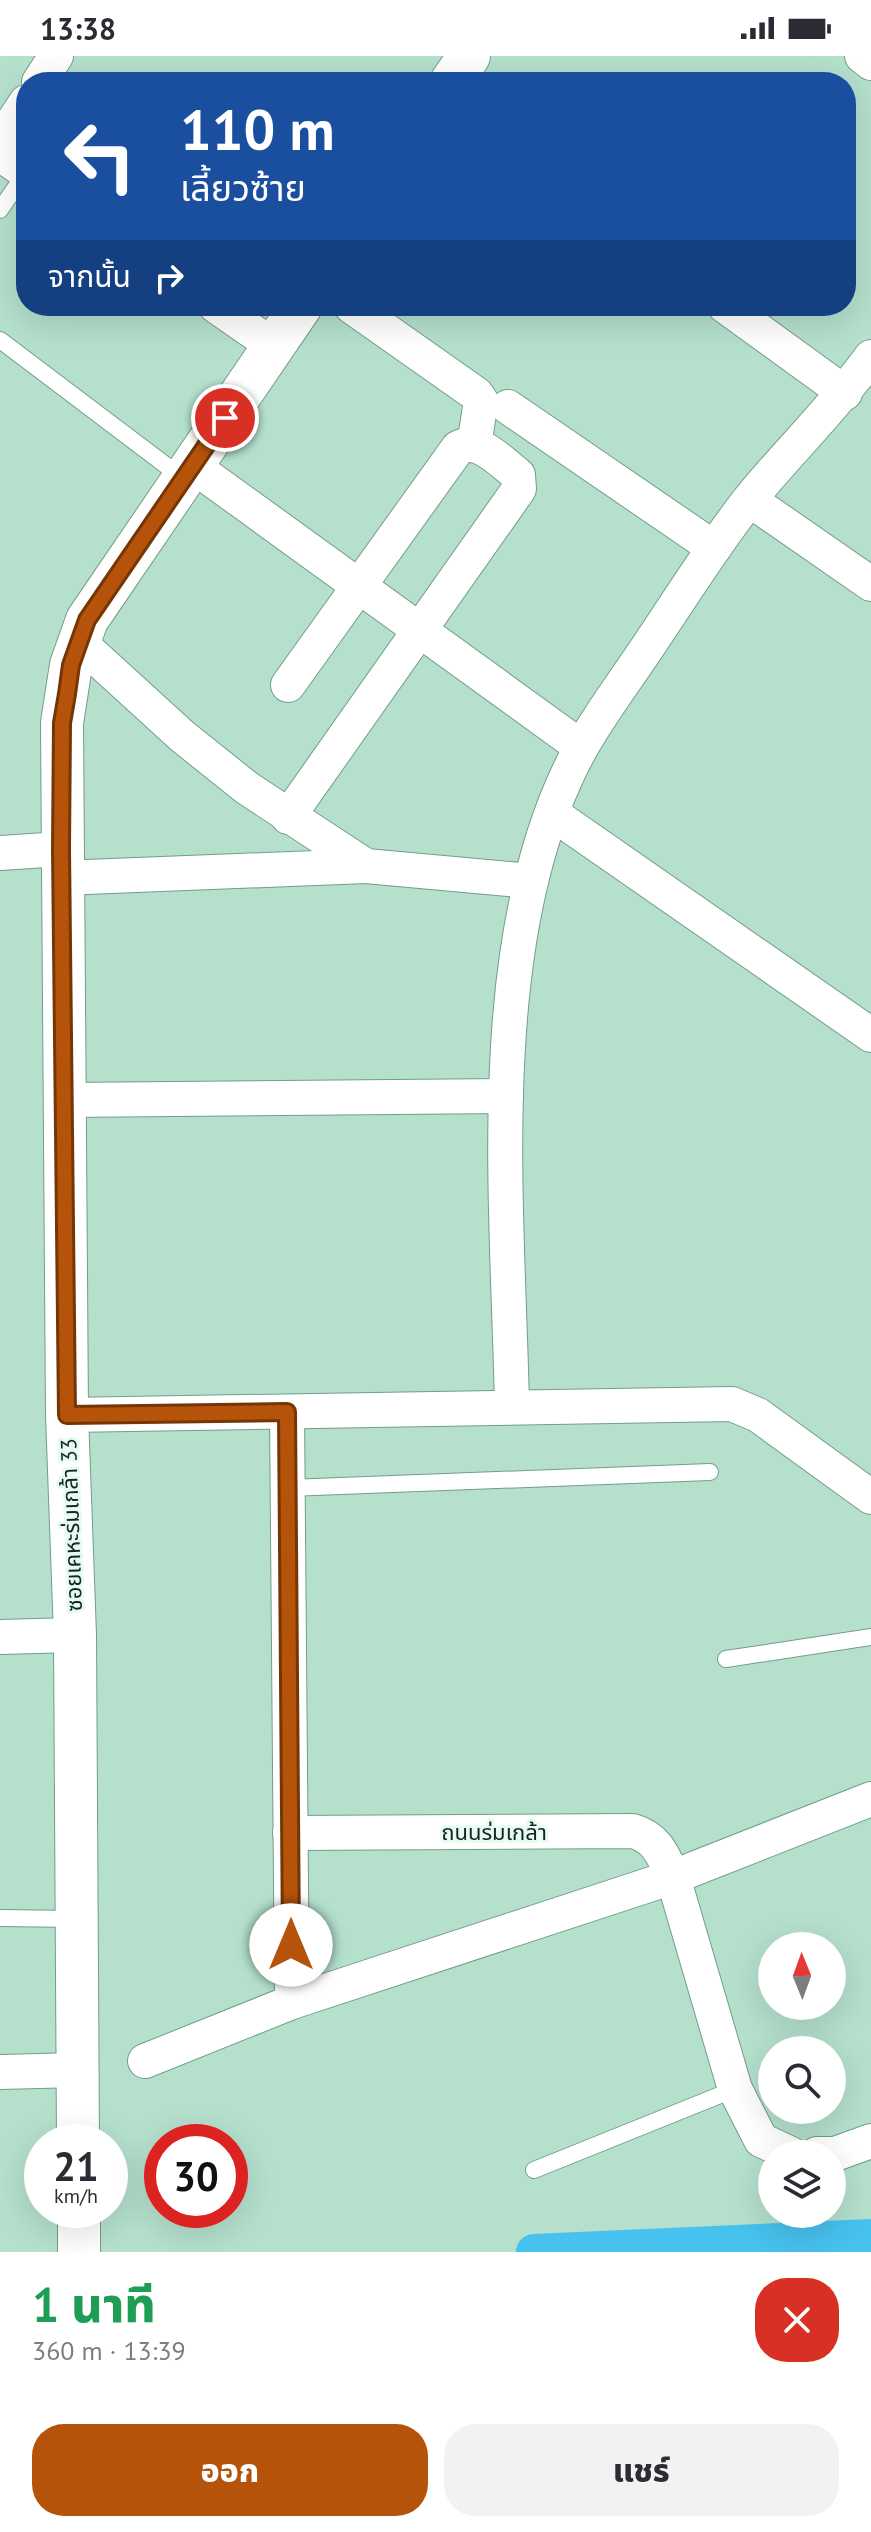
<!DOCTYPE html>
<html lang="th">
<meta charset="utf-8">
<style>
body{margin:0;font-family:"PT Sans","Noto Sans Thai",sans-serif;background:#f2f2f3;color:#2b2b33;height:100vh;display:flex;flex-direction:column;font-size:30px;white-space:nowrap}
*{box-sizing:border-box;margin:0}
p{font-size:26px;color:#7c7c81}
.icon{flex:none;width:44px;height:44px;fill:none;stroke:currentColor;stroke-width:2;stroke-linecap:round;stroke-linejoin:round}
.map{position:relative;height:2196px;overflow:hidden}
.sheet{display:flex;flex-direction:column;background:#fff;flex:1}
.sheet>*{flex:none}
.guide{position:absolute;left:16px;top:16px;width:840px;height:244px;border-radius:32px;box-shadow:0 8px 32px #0002;background:#1a4fa0;color:#fff;overflow:hidden}
.needle{width:52px;rotate:359deg}
.fabs{position:absolute;left:758px;top:1876px;display:grid;gap:16px}
.fabs a{display:grid;place-items:center;width:88px;height:88px;border-radius:50%;background:#fff;box-shadow:0 8px 32px #0002;font-size:40px}
.speed{position:absolute;left:24px;top:2068px;display:flex;gap:16px;font-size:40px;font-weight:700;text-align:center}
.speed>*{display:grid;place-content:center;width:104px;height:104px;border-radius:50%;background:#fff;box-shadow:0 8px 32px #0002;line-height:1}
.speed small{font-size:20px;font-weight:400}
.speed .limit{border:12px solid #d22;background:#fff;color:#111}
.pin{position:absolute;display:grid;place-items:center;width:68px;height:68px;color:#fff;margin:-34px;border:4px solid #fff;border-radius:50%;box-shadow:0 2px 8px #0007}
.me{position:absolute;width:88px;margin:-44px;rotate:0deg;stroke-linejoin:round;filter:drop-shadow(0 0 6px #0008)}
.turn{display:flex;align-items:center;gap:28px;height:168px;padding:0 32px;font-size:36px}
.turn .icon{width:104px;height:104px;stroke-width:2.5}
.turn b{display:block;font-size:56px;line-height:68px}
.then{display:flex;align-items:center;height:76px;padding:0 32px;background:#0003;gap:16px;font-size:30px}
.round{display:grid;place-items:center;flex:none;width:84px;height:84px;border-radius:32px;background:#f2f2f3}
.overview{display:flex;align-items:center;justify-content:space-between;height:136px;padding:0 32px}
h1{font-size:48px;font-weight:800;line-height:60px;color:#1e9e55}
.primary-button{display:flex;gap:16px;margin-top:auto;padding:16px 32px}
.primary-button a{flex:1;height:92px;border-radius:32px;background:#b45309;color:#fff;font-size:32px;font-weight:800;line-height:92px;text-align:center}
.primary-button a+a{background:#f2f2f3;color:#2b2b33}
.status{display:flex;justify-content:space-between;align-items:center;height:56px;padding:0 40px;background:#fff;direction:ltr}
.status svg{height:22px;fill:currentColor}
.map>svg:first-child{display:block}
</style>
<div class="status"><b>13:38</b><svg viewBox="0 0 49 12"><path d="M0 12V9h3v3zM5 12V6h3v6zM10 12V3h3v9zM15 12V0h3v12zM26 1h20v11H26zM47 4h2v5h-2z"/></svg></div>
<div class="map">
<svg width="871" height="2196" viewBox="0 0 871 2196">
<rect width="100%" height="100%" fill="#b4e0cc"/>
<g fill="none" stroke-linecap="round" stroke-linejoin="round">
<path stroke="#47c1ee" stroke-width="36" d="M534,2196L871,2181"/>
<g stroke="#739d8b" stroke-width="18">
<g id="service">
<path d="M0,154L26,116"/>
<path d="M0,284L184,423"/>
<path d="M288,1432L710,1416"/>
<path d="M726,1603L871,1581"/>
<path d="M0,1862L76,1863"/>
<path d="M534,2114L735,2033"/>
</g>
</g>
<g stroke="#739d8b" stroke-width="36">
<g id="minor">
<path d="M862,0L871,7"/>
<path d="M39,26L56,0"/>
<path d="M0,86L26,46"/>
<path d="M0,98L26,116"/>
<path d="M216,250L272,289"/>
<path d="M351,250L476,338L481,345L474,389"/>
<path d="M725,250L845,337"/>
<path d="M508,351L714,492"/>
<path d="M193,410L581,691"/>
<path d="M750,444L871,528"/>
<path d="M79,586L182,680L247,732L366,810L531,825"/>
<path d="M288,629L458,392C479,380 502,407 518,419L519,433L288,761"/>
<path d="M553,758L871,979"/>
<path d="M0,797L61,793"/>
<path d="M61,822L366,810"/>
<path d="M64,1044L506,1040"/>
<path d="M512,1351C508,1146 479,874 582,690C602,655 627,622 649,589C682,540 713,490 749,444C789,395 834,352 871,301"/>
<path d="M287,1356L292,1946"/>
<path d="M67,1359L732,1348L758,1359L871,1441"/>
<path d="M0,1581L75,1579"/>
<path d="M290,1777L633,1775C657,1782 663,1799 673,1821L735,2033L761,2084L791,2098"/>
<path d="M145,2005L292,1946L673,1821L871,1743"/>
<path d="M0,2016L78,2014"/>
<path d="M817,2098H835L871,2085"/>
</g>
</g>
<g stroke="#739d8b" stroke-width="44">
<g id="tertiary">
<path d="M451,26L469,0"/>
<path d="M78,2086L75,1579L67,1359L62,667L71,609L87,564L301,250"/>
<path d="M79,2154V2196"/>
</g>
</g>
<use href="#service" stroke="#fff" stroke-width="16"/>
<use href="#minor" stroke="#fff" stroke-width="34"/>
<use href="#tertiary" stroke="#fff" stroke-width="42"/>
</g>
<g fill="none" stroke-linecap="round" stroke-linejoin="round">
<g stroke="#753606" stroke-width="20">
<path id="route" d="M225,362L87,564L71,609L67,638L62,667L61,793L67,1359L287,1356L291,1889"/>
</g>
<use href="#route" stroke="#b45309" stroke-width="14"/>
</g>
<g text-anchor="middle" dominant-baseline="central" stroke-width="6" stroke-linejoin="round" paint-order="stroke">
<g font-size="22" fill="#15261f" stroke="#e5fbf1">
<text transform="translate(71 1469) rotate(-92)">ซอยเคหะร่มเกล้า 33</text>
<text x="494" y="1776">ถนนร่มเกล้า</text>
</g>
</g>
</svg>
<div class="fabs">
<a><svg class="needle" viewBox="-14 -14 28 28"><path d="M0-13l5 13h-10z" fill="#e53935"/><path d="M0 13l5-13h-10z" fill="#7c7c81"/></svg></a>
<a><svg class="icon" aria-label="search" viewBox="0 0 24 24"><circle cx="10" cy="10" r="6"/><path d="M15 15l6 6"/></svg></a>
<a><svg class="icon" aria-label="layers" viewBox="0 0 24 24"><path d="M12 4l9 5-9 5-9-5zM3 14l9 5 9-5"/></svg></a>
</div>
<div class="speed"><div>21<small>km/h</small></div><div class="limit">30</div></div>
<div class="pin" style="left:225px;top:362px;background:#d93025"><svg class="icon" aria-label="arrive" viewBox="0 0 24 24"><path d="M6 21V4h12l-3 4 3 4H6"/></svg></div>
<svg class="me" style="left:291px;top:1889px" viewBox="-20 -20 40 40"><circle r="19" fill="#fff"/><path d="M0-13L10 11 0 6-10 11z" fill="#b45309"/></svg>
<div class="guide">
<div class="turn"><svg class="icon" aria-label="left" viewBox="0 0 24 24"><path d="M17 20v-9H6M10 6l-5 5 5 5"/></svg><div><b>110 m</b>เลี้ยวซ้าย</div></div>
<div class="then">จากนั้น<svg class="icon" aria-label="right" viewBox="0 0 24 24"><path d="M7 20v-9h11M14 6l5 5-5 5"/></svg></div>
</div>
</div>
<section class="sheet">
<div class="overview"><div><h1>1 นาที</h1><p>360 m · 13:39</p></div><a class="round" style="background:#d93025;color:#fff"><svg class="icon" aria-label="close" viewBox="0 0 24 24"><path d="M6 6l12 12M18 6L6 18"/></svg></a></div>
<div class="primary-button"><a>ออก</a><a>แชร์</a></div>
</section>
